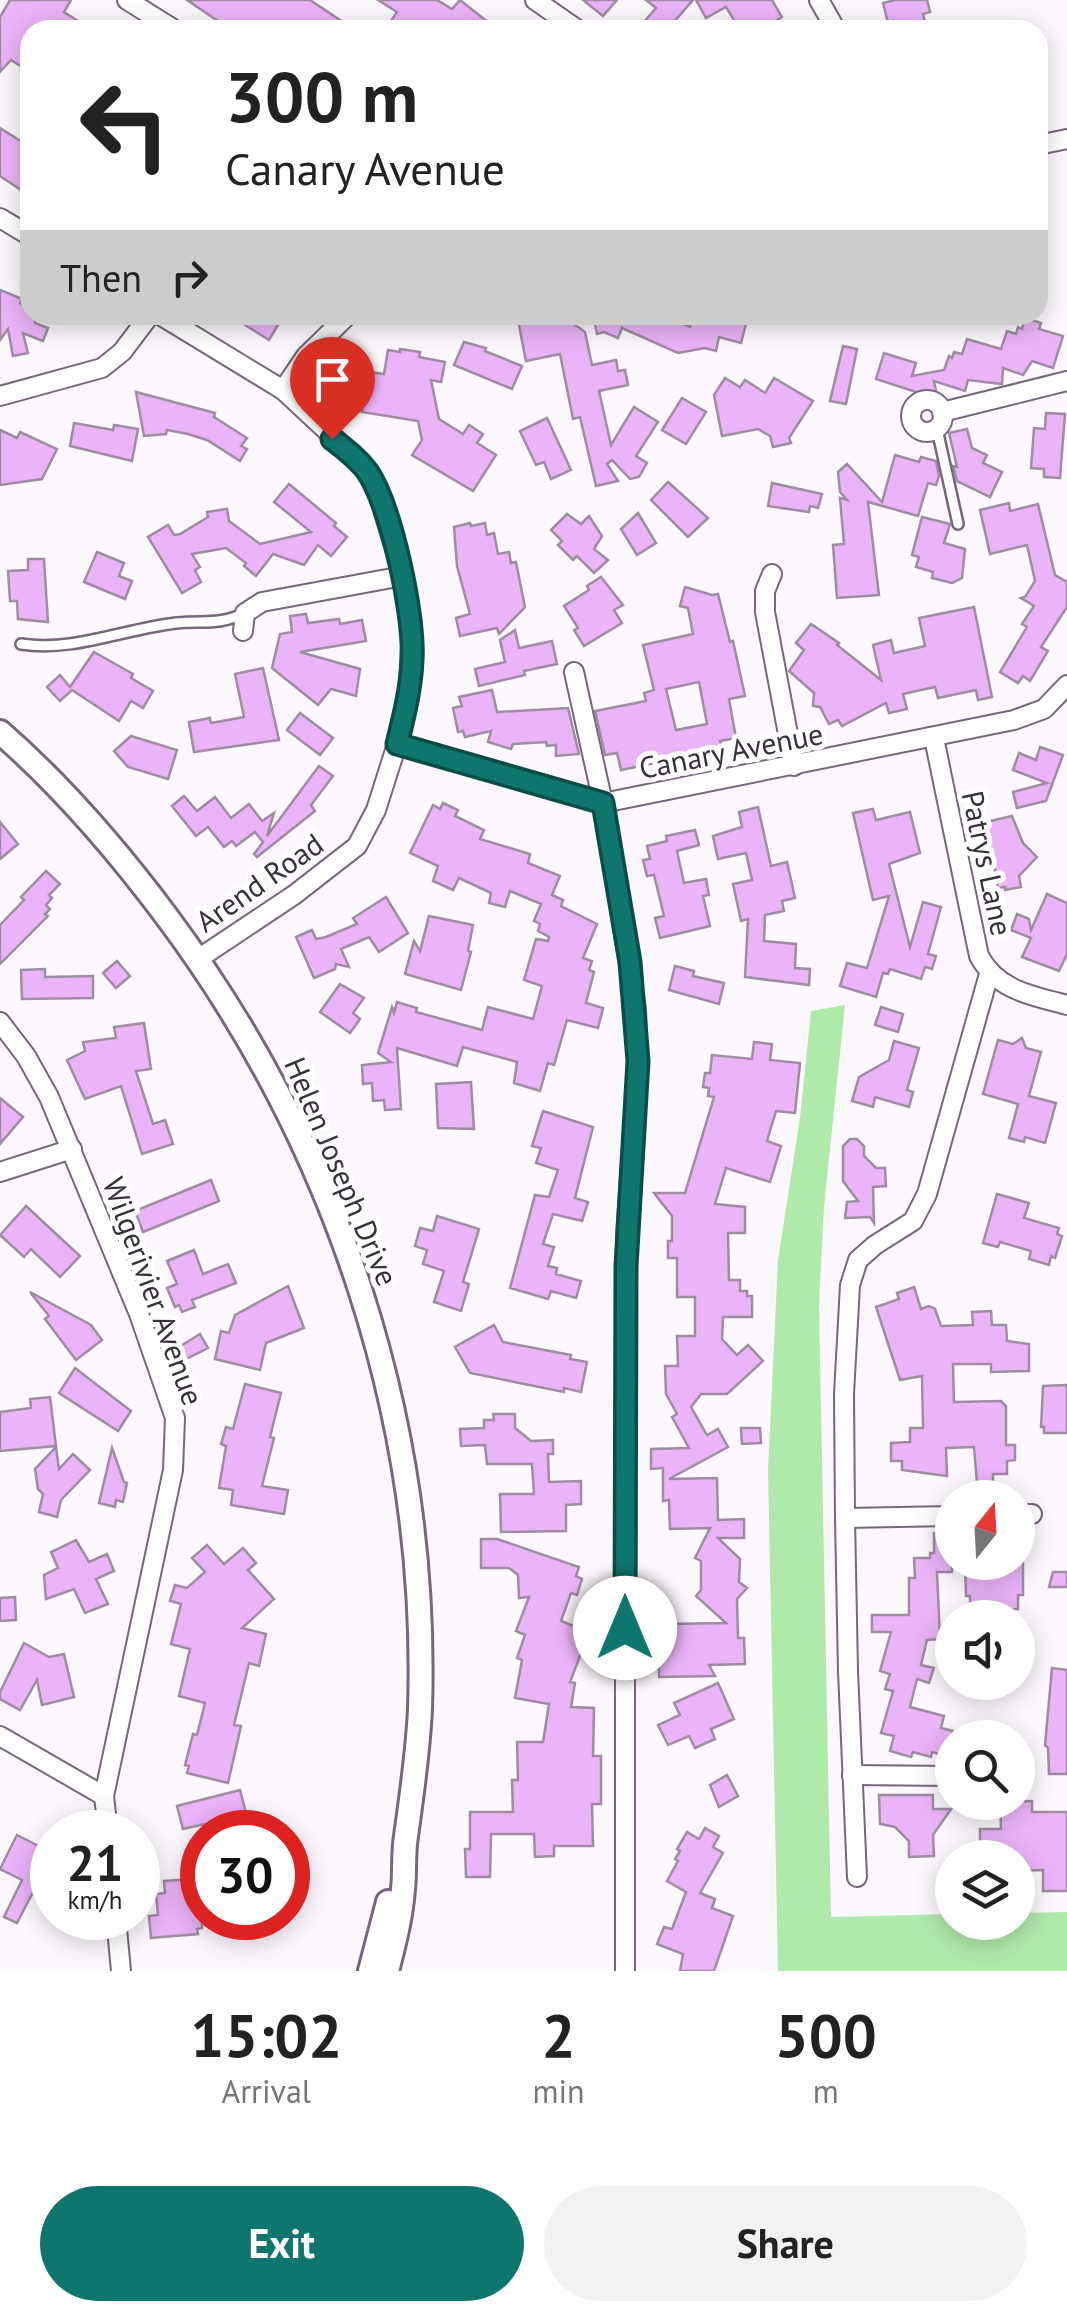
<!DOCTYPE html>
<style>
body{margin:0;font-family:"PT Sans",sans-serif;background:#f2f2f2;color:#222;height:100vh;display:flex;flex-direction:column;font-size:38px;white-space:nowrap}
*{box-sizing:border-box;margin:0}
p{font-size:32px;color:#767676}
.icon{flex:none;width:55px;height:55px;fill:none;stroke:currentColor;stroke-width:2;stroke-linecap:round;stroke-linejoin:round}
.map{position:relative;height:1971px;overflow:hidden}
.drawer{display:flex;flex-direction:column;background:#fff;flex:1}
.drawer>*{flex:none}
.top-card{position:absolute;left:20px;top:20px;width:1028px;height:305px;border-radius:30px;box-shadow:0 5px 25px #0003;background:#fff;color:#222;overflow:hidden}
.needle{width:65px;rotate:18deg}
.tools{position:absolute;left:935px;top:1480px;display:grid;gap:20px}
.tools a{display:grid;place-items:center;width:100px;height:100px;border-radius:50%;background:#fff;box-shadow:0 5px 25px #0003;font-size:50px}
.speed{position:absolute;left:30px;top:1810px;display:flex;gap:20px;font-size:50px;font-weight:700;text-align:center}
.speed>*{display:grid;place-content:center;width:130px;height:130px;border-radius:50%;background:#fff;box-shadow:0 5px 25px #0003;line-height:1}
.speed small{font-size:25px;font-weight:400}
.speed .limit{border:15px solid #d22;background:#fff;color:#111}
.pin{position:absolute;display:grid;place-items:center;width:85px;height:85px;color:#fff;margin:-102px -42px;border-radius:50% 50% 50% 0;rotate:-45deg;box-shadow:0 0 10px #0007}
.pin .icon{rotate:45deg}
.me{position:absolute;width:110px;margin:-55px;rotate:0deg;stroke-linejoin:round;filter:drop-shadow(0 0 8px #0008)}
.turn{display:flex;align-items:center;gap:35px;height:210px;padding:0 40px;font-size:45px}
.turn .icon{width:130px;height:130px;stroke-width:2.5}
.turn b{display:block;font-size:70px;line-height:85px}
.then{display:flex;align-items:center;height:95px;padding:0 40px;background:#0003;gap:20px;font-size:38px}
.eta{display:flex;justify-content:space-evenly;align-items:center;height:170px;text-align:center}
.eta b{font-size:60px;font-weight:800;line-height:70px}
.cta{display:flex;gap:20px;margin-top:auto;padding:20px 40px}
.cta a{flex:1;height:115px;border-radius:60px;background:#0f766e;color:#fff;font-size:40px;font-weight:800;line-height:115px;text-align:center}
.cta a+a{background:#f2f2f2;color:#222}
.map>svg:first-child{display:block}
</style>
<div class="map">
<svg width="1067" height="1971" viewBox="0 0 1067 1971">
<rect width="100%" height="100%" fill="#fdf8fd"/>
<path fill="#b0eaab" d="M845,1005L824,1207L819,1305L831,1917L952,1914V1922H1018V1913L1067,1912V1971H778L768,1470L778,1260L800,1118L811,1011Z"/>
<g fill="#ebb3f8" stroke="#9f8ca3" stroke-width="2.5" fill-rule="evenodd">
<path d="M10,0H71L64,12L92,30H30V72L11,60L0,72V17Z"/>
<path d="M187,0H310L355,30H231Z"/>
<path d="M378,0H437L452,9L460,0L498,30H385L397,12Z"/>
<path d="M583,0H617L603,16Z"/>
<path d="M646,0H693L667,30H637L656,8Z"/>
<path d="M696,0H772L782,17L761,30H740L726,7L706,18Z"/>
<path d="M895,0H927L930,12L923,14L927,30H895L893,21L888,23L883,3Z"/>
<path d="M0,128L30,147V196L0,176Z"/>
<path d="M0,290L22,299L20,303L30,307V315H37L35,323L48,328L43,341L23,333L28,353L13,356L8,329L0,340Z"/>
<path d="M229,315H284L269,340Z"/>
<path d="M517,315H561L585,332L592,365L616,360L618,371L625,370L628,385L599,391L611,445L634,407L658,422L636,456L647,463L639,477L630,479L612,460L607,464L618,481L596,486L580,417L573,419L560,354L526,361Z"/>
<path d="M593,315H662L690,327L693,315H726L747,320L741,343L719,337L716,351L705,348L678,353L622,328L618,338L604,332L597,334Z"/>
<path d="M1025,318L1041,323L1039,329L1063,336L1053,368L1032,361L1023,375L1003,368L1002,384L968,380L965,391L934,381L936,391L922,394L876,379L884,353L916,363L912,376L944,370L949,356L952,358L954,352L962,354L967,339L1001,349L1007,331L1016,334L1018,327L1022,329Z"/>
<path d="M464,342L486,348L485,351L522,366L512,389L454,365Z"/>
<path d="M843,346L857,349L846,404L830,401Z"/>
<path d="M400,349L420,352L419,357L445,362L441,382L431,380L439,419L463,434L469,425L483,434L477,443L496,455L473,491L412,455L422,440L418,421L362,412L369,372L384,374L388,350L400,352Z"/>
<path d="M725,378L740,387L745,380L765,393L774,378L813,401L789,438L791,443L773,447L770,436L758,429L722,436L714,395Z"/>
<path d="M136,392L215,413L214,417L247,438L241,446L247,449L240,461L207,440L188,434L167,430L166,434L144,436Z"/>
<path d="M682,398L706,412L686,444L662,430Z"/>
<path d="M1046,413L1065,414L1060,478L1044,477V469L1031,468L1034,428L1045,429Z"/>
<path d="M547,418L571,470L551,479L544,462L536,465L520,431Z"/>
<path d="M74,423L113,430L114,425L138,429L132,461L70,446Z"/>
<path d="M967,429L972,448L987,455L983,463L1002,472L990,497L957,481L953,466L957,467L949,433Z"/>
<path d="M0,430L17,438L20,432L57,449L42,479L0,485Z"/>
<path d="M895,455L919,462L921,457L936,461L939,476L936,485L928,483L918,516L868,502L879,595L837,598L833,545L844,544L840,498L847,500L840,492L838,472L847,464L882,502Z"/>
<path d="M668,482L708,518L688,537L651,500Z"/>
<path d="M772,483L822,494L818,508L810,506L809,512L768,506Z"/>
<path d="M289,484L336,523L334,526L347,537L331,556L318,545L304,565L273,554L256,576L244,566L246,563L226,548L192,554L200,567L195,570L201,582L182,593L148,537L168,525L174,535L180,534L208,517L207,512L227,509L229,521L260,544L311,532L274,502Z"/>
<path d="M1009,503L1010,511L1038,504L1055,575L1067,582V607L1041,647L1048,651L1030,681L1023,676L1018,683L1000,672L1027,627L1022,624L1034,606L1021,598L1025,597L1035,581L1027,545L990,554L980,510Z"/>
<path d="M638,513L656,543L637,555L621,529Z"/>
<path d="M567,514L581,524L589,516L602,536L594,549L608,560L594,573L577,556L573,560L558,545L562,541L551,530Z"/>
<path d="M922,517L950,524L944,543L965,549L962,578L952,583L932,578L933,572L916,567L919,557L912,555Z"/>
<path d="M470,523L471,526L485,523L487,535L494,533L498,554L509,552L511,563L516,562L525,607L499,634L497,628L460,636L456,618L470,614L457,566L454,527Z"/>
<path d="M97,552L124,563L119,576L132,581L125,599L84,582Z"/>
<path d="M28,559H44L48,622L18,619L17,601H10L8,571L28,570Z"/>
<path d="M601,577L623,605L614,610L622,623L584,646L574,630L578,628L564,606L589,590L587,586Z"/>
<path d="M685,587L712,595L718,594L730,642L733,641L745,696L729,699L736,738L720,741L722,746L703,750L706,764L668,772L665,761L621,770L617,753L605,755L595,711L646,701L644,693L654,690L643,645L693,634L688,608L680,606ZM699,682L707,724L676,730L666,689Z"/>
<path d="M974,607L992,697L978,700L976,690L938,698L935,687L903,694L907,709L889,713L886,703L842,726L838,720L829,724L820,707L813,706L814,693L789,671L804,650L796,643L811,624L839,643L837,645L881,680L873,645L891,640L894,653L925,646L919,618Z"/>
<path d="M306,614L308,623L339,619L340,624L362,620L366,641L300,652L360,669L356,696L331,689L318,705L272,668L280,634L292,632L290,616Z"/>
<path d="M515,630L519,648L552,641L557,664L524,671L525,675L479,686L475,669L505,662L500,640Z"/>
<path d="M94,652L133,674L131,678L153,691L143,708L131,701L119,721L72,690L60,701L47,687L60,675L70,687Z"/>
<path d="M263,668L279,740L194,752L189,722L210,718L211,723L244,717L235,674Z"/>
<path d="M492,690L497,712L568,708L579,754L556,756V745L547,746L546,742L513,744L511,749L488,742L491,731L465,737L463,731L458,732L453,708L462,706L459,697Z"/>
<path d="M300,713L333,738L320,755L287,730Z"/>
<path d="M131,736L177,750L168,779L128,767L114,751Z"/>
<path d="M1040,747L1063,755L1046,801L1017,808L1013,792L1047,783L1013,770L1019,753L1036,760Z"/>
<path d="M319,766L333,776L311,805L315,811L257,857L254,854L263,842L255,832L236,846L232,841L224,847L208,827L196,836L172,806L184,796L197,811L215,797L231,818L249,804L262,821L274,813L267,836Z"/>
<path d="M443,803L458,810L455,816L484,830L480,839L530,854L528,863L560,876L552,895L563,900L561,906L597,924L583,958L592,961L589,970L594,972L586,1003L603,1008L598,1028L567,1020L554,1065L548,1063L540,1091L514,1083L517,1062L463,1047L457,1066L397,1048L401,1109L385,1110L384,1100L373,1101L372,1083L363,1084L362,1065L391,1062L378,1053L392,1007L394,1013L397,1002L417,1008L416,1012L482,1030L488,1007L533,1019L542,986L524,980L536,939L548,941L549,937L538,931L540,924L534,921L541,904L510,891L505,907L489,903L491,893L459,878L453,890L433,881L438,866L410,853L433,805L440,809Z"/>
<path d="M758,807L771,866L787,862L795,898L782,901L784,911L765,915L764,941L796,944L795,968L810,969L809,985L745,977L748,919L741,921L733,884L752,880L746,853L718,859L713,836L742,827L739,812Z"/>
<path d="M873,809L876,820L910,812L920,853L889,864L910,947L923,902L941,907L928,954L936,956L932,969L925,967L921,979L890,969L888,974L883,973L876,997L840,986L847,963L867,968L889,896L873,900L853,813Z"/>
<path d="M1012,816L1023,843L1037,857L1019,876L1021,887L1005,890V887L998,888L986,822Z"/>
<path d="M0,822L18,844L0,859Z"/>
<path d="M695,830L699,845L677,851L684,883L706,879L709,895L703,896L710,926L660,938L655,918L664,916L654,875L647,876L643,860L650,859L647,846L667,841L666,836Z"/>
<path d="M46,871L60,884L49,895L52,898L46,905L50,909L45,914L48,916L0,964V925L24,900L21,897Z"/>
<path d="M1047,894L1067,903V954L1059,971L1022,957L1031,938L1011,930L1017,914L1029,919L1031,930Z"/>
<path d="M386,897L408,933L379,952L369,937L341,949L349,967L336,964L335,969L314,978L296,937L312,930L316,939L326,937L357,924L353,918Z"/>
<path d="M429,916L473,925L468,951L471,952L461,990L405,974L414,941L420,951Z"/>
<path d="M117,961L130,976L116,988L103,973Z"/>
<path d="M675,966L694,971L693,976L724,983L719,1004L669,990Z"/>
<path d="M45,969V977L93,976V998L22,999L21,970Z"/>
<path d="M340,984L364,998L353,1013L360,1019L350,1033L320,1012Z"/>
<path d="M881,1007L903,1014L898,1032L875,1025Z"/>
<path d="M144,1023L151,1069L136,1071L153,1124L165,1120L173,1144L142,1154L121,1086L85,1099L67,1060L85,1051L83,1042L116,1038L114,1027Z"/>
<path d="M1022,1038L1026,1048L1041,1052L1029,1096L1056,1103L1045,1143L1025,1137L1024,1142L1009,1138L1018,1104L983,1094L998,1040L1013,1044Z"/>
<path d="M894,1041L919,1048L907,1090L913,1092L909,1107L875,1097L873,1107L852,1101L859,1077L889,1060Z"/>
<path d="M754,1042L772,1044L770,1060L800,1063L795,1113L776,1111L767,1141L781,1146L770,1182L726,1168L715,1204L745,1207V1233H728L729,1280H740V1291H747V1296H752V1317H723L722,1339L737,1355L748,1345L763,1361L727,1394H701L691,1407L707,1435L718,1429L728,1447L669,1479L717,1478L718,1520L744,1519V1538H718L740,1559L739,1582L747,1588L737,1599L738,1638H744L745,1664L709,1665L715,1676L659,1677V1656L666,1655L665,1624L726,1623L696,1596L701,1590V1561L695,1558L710,1528L670,1529L669,1500L663,1501V1468L651,1469V1449L689,1448L672,1417L677,1414L666,1394L665,1366H678L677,1336H695V1297H677V1258H668V1241H672V1216L654,1193H685L714,1097L708,1096L709,1088L703,1087L705,1073H710L712,1055L752,1059Z"/>
<path d="M471,1082L474,1129L438,1128L436,1084Z"/>
<path d="M0,1098L23,1117L0,1144Z"/>
<path d="M543,1111L593,1127L575,1198L588,1202L582,1221L553,1214L543,1244L554,1247L548,1266L557,1268L556,1274L581,1281L576,1298L551,1291L548,1299L510,1288L535,1195L549,1197L558,1170L536,1163L541,1148L532,1146Z"/>
<path d="M850,1139H857L864,1146V1156L876,1168H885L886,1186L873,1187L874,1223L870,1217L845,1218L847,1202L858,1201L843,1181V1146Z"/>
<path d="M211,1180L219,1201L143,1232L135,1211Z"/>
<path d="M997,1194L1029,1203L1024,1218L1059,1228L1057,1234L1062,1236L1055,1258L1051,1256L1049,1265L1029,1259L1031,1251L1000,1242L998,1247L983,1243Z"/>
<path d="M26,1206L80,1256L60,1277L31,1249L24,1257L0,1235Z"/>
<path d="M437,1216L479,1229L463,1282L469,1284L461,1311L434,1302L444,1271L423,1264L427,1250L415,1246L420,1228L433,1231Z"/>
<path d="M194,1250L203,1274L228,1264L236,1283L192,1300L195,1307L182,1312L179,1305L175,1307L167,1288L177,1284L167,1261Z"/>
<path d="M288,1286L304,1328L266,1343L260,1370L215,1359L221,1331L229,1333L235,1315Z"/>
<path d="M914,1287L921,1309L929,1306L935,1309L941,1326L973,1325L972,1312L991,1311L992,1325H1006L1007,1341L1029,1344V1371L991,1372V1364H953L954,1402L1001,1401L1006,1406V1445H1015V1460L1007,1461V1474H993V1496H978L974,1447L946,1448L947,1476L902,1470V1461H891V1443L910,1442V1428H923L922,1376L900,1380L876,1307L899,1299L897,1293Z"/>
<path d="M30,1292L91,1325L102,1340L76,1360L45,1319L49,1316Z"/>
<path d="M494,1325L503,1342L571,1355L570,1359L587,1362L581,1392L564,1388V1392L470,1373L455,1347Z"/>
<path d="M200,1334L208,1348L182,1361L176,1349Z"/>
<path d="M75,1368L131,1411L118,1431L59,1393Z"/>
<path d="M245,1384L281,1393L270,1437L274,1438L262,1486L288,1490L284,1514L231,1505L233,1490L219,1488L226,1446L221,1444L226,1427L233,1429Z"/>
<path d="M1067,1385V1433H1044V1427H1041L1043,1386Z"/>
<path d="M50,1397L56,1446L0,1451V1412L31,1408L30,1399Z"/>
<path d="M493,1414H515V1428L531,1441L553,1440V1454H548L549,1482L581,1481V1504L566,1505V1531L501,1532L500,1494H534L532,1464H487L485,1445L461,1446L460,1429L484,1428V1420H494Z"/>
<path d="M741,1428H760L761,1443L742,1444Z"/>
<path d="M56,1447L59,1469L73,1454L90,1470L61,1500L57,1517L39,1512L43,1494L38,1489L35,1469Z"/>
<path d="M112,1448L124,1482L127,1483L123,1502L116,1500L115,1507L99,1503Z"/>
<path d="M934,1533H952V1572H937L940,1639L927,1640L921,1665L934,1668L929,1683L917,1679L910,1707L944,1716L941,1728L953,1731L946,1756L932,1752L931,1757L913,1752L911,1757L890,1751L894,1736L881,1733L893,1691L885,1689L890,1674L880,1671L891,1632H872V1615H909V1578H915L914,1558H930V1553H934Z"/>
<path d="M481,1539H497L579,1567L576,1576L582,1579L577,1595L571,1593L561,1621L589,1632L570,1682L575,1683L571,1707L594,1708L593,1756H601V1804H592L593,1846H554V1856L535,1857L534,1834H491L490,1877H466L465,1849H470V1812H513L512,1780H518L517,1742H543L549,1704L515,1698L522,1660L517,1658L525,1635L516,1631L529,1597L519,1598L518,1575L509,1568H481Z"/>
<path d="M76,1540L89,1562L107,1554L114,1571L96,1579L108,1604L85,1613L74,1589L46,1599L44,1575L58,1568L51,1552Z"/>
<path d="M207,1545L224,1564L243,1548L256,1563L248,1570L274,1599L242,1628L266,1634L259,1666L249,1663L234,1725L241,1726L228,1783L187,1773L189,1766L185,1765L193,1734L197,1735L205,1703L179,1696L190,1649L171,1644L181,1604L170,1601L175,1585L187,1588L205,1572L192,1558Z"/>
<path d="M965,1562H1023V1595H1018V1609L993,1610V1618H974V1612L970,1613V1596H966Z"/>
<path d="M1053,1572H1067V1587H1049Z"/>
<path d="M15,1597L16,1620L0,1621V1598Z"/>
<path d="M24,1643L49,1657L64,1654L74,1697L42,1705L37,1680L20,1710L0,1699V1692Z"/>
<path d="M1052,1668L1067,1670V1774H1049L1048,1748L1045,1745Z"/>
<path d="M718,1683L734,1719L711,1729L715,1739L695,1748L689,1736L668,1745L658,1725L680,1715L674,1703Z"/>
<path d="M727,1775L738,1796L719,1807L710,1785Z"/>
<path d="M240,1790L251,1832H223L221,1827L207,1830L205,1824L183,1829L177,1806Z"/>
<path d="M879,1795H933V1809H951L933,1835L934,1856L909,1857V1841L895,1827L880,1824Z"/>
<path d="M1032,1801V1812H1067V1891H1043V1870L1018,1871V1858L980,1856V1829H1001L1000,1802Z"/>
<path d="M705,1828L719,1836L713,1847L723,1853L700,1893L715,1899L712,1908L733,1916L714,1971H680L683,1954L657,1944L664,1927L672,1929L686,1892L667,1881L678,1861L675,1859L680,1851L677,1849L687,1832L699,1839Z"/>
<path d="M17,1835L52,1853V1883L44,1900L32,1894L17,1923L4,1917L22,1880L0,1869Z"/>
<path d="M192,1879L194,1899L202,1898V1928L197,1929L198,1934L151,1938L149,1916L158,1915L156,1894L165,1893L164,1881Z"/>
</g>
<g fill="none" stroke-linecap="round" stroke-linejoin="round">
<g stroke="#78667c" stroke-width="14">
<g id="service">
<path d="M937,429L958,524"/>
<path d="M21,644C74,652 124,629 176,623C204,620 217,626 245,613"/>
</g>
</g>
<g stroke="#78667c" stroke-width="22">
<g id="minor">
<path d="M127,0L175,30"/>
<path d="M535,0L578,30"/>
<path d="M819,0L836,30"/>
<path d="M1038,145L1067,139"/>
<path d="M0,218L30,236"/>
<path d="M160,315L283,390L355,457L369,474L378,493L403,576L412,624L409,689L397,744L376,810L357,846L294,895L198,959"/>
<path d="M283,390L306,356L348,315"/>
<path d="M0,396L102,368L122,352L150,315"/>
<circle cx="927" cy="416" r="16"/>
<path d="M942,412L1067,381"/>
<path d="M772,574L765,591V612L794,766"/>
<path d="M243,631L245,613L262,602L403,576"/>
<path d="M574,672L603,803L636,1009L638,1061L626,1235L625,1330V1971"/>
<path d="M934,738L979,956C998,991 1031,995 1067,1005"/>
<path d="M397,744L603,803L1014,720L1044,709L1067,685"/>
<path d="M0,1022L26,1056L49,1097L139,1314L175,1418L173,1470L104,1796L108,1832"/>
<path d="M0,1172L72,1149"/>
<path d="M1018,1514H1032"/>
<path d="M845,1518L952,1516"/>
<path d="M0,1736L104,1796"/>
<path d="M852,1775L952,1776"/>
<path d="M1018,1777H1022"/>
<path d="M857,1877L848,1671L845,1518L844,1394L850,1285L858,1260L875,1245L913,1221L927,1194L989,974"/>
<path d="M116,1918L121,1971"/>
</g>
</g>
<g stroke="#78667c" stroke-width="28">
<g id="tertiary">
<path d="M0,732C63,787 117,850 167,917C337,1145 429,1423 420,1709C418,1752 412,1794 406,1836C403,1854 405,1872 403,1889C401,1917 394,1944 387,1971"/>
<path d="M370,1971L388,1902"/>
</g>
</g>
<use href="#service" stroke="#fff" stroke-width="9"/>
<use href="#minor" stroke="#fff" stroke-width="18"/>
<use href="#tertiary" stroke="#fff" stroke-width="22"/>
</g>
<g fill="none" stroke-linecap="round" stroke-linejoin="round">
<g stroke="#0a4d48" stroke-width="25">
<path id="route" d="M332,439C345,449 357,458 367,471C391,505 415,617 412,660C411,688 404,716 397,744L603,803L630,962L638,1061L626,1266L625,1628"/>
</g>
<use href="#route" stroke="#0f766e" stroke-width="18"/>
</g>
<g text-anchor="middle" dominant-baseline="central" stroke-width="10" stroke-linejoin="round" paint-order="stroke">
<g font-size="30" fill="#372f39" stroke="#fff">
<text transform="translate(731 750) rotate(-11)">Canary Avenue</text>
<text transform="translate(988 863) rotate(78)">Patrys Lane</text>
<text transform="translate(259 882) rotate(-35)">Arend Road</text>
<text transform="translate(342 1171) rotate(67)">Helen Joseph Drive</text>
<text transform="translate(154 1291) rotate(70)">Wilgerivier Avenue</text>
</g>
</g>
</svg>
<div class="tools">
<a><svg class="needle" viewBox="-14 -14 28 28"><path d="M0-13l5 13h-10z" fill="#e53935"/><path d="M0 13l5-13h-10z" fill="#767676"/></svg></a>
<a><svg class="icon" aria-label="sound" viewBox="0 0 24 24"><path d="M4 9h4l5-4v14l-5-4H4zM17 9q2 3 0 6"/></svg></a>
<a><svg class="icon" aria-label="search" viewBox="0 0 24 24"><circle cx="10" cy="10" r="6"/><path d="M15 15l6 6"/></svg></a>
<a><svg class="icon" aria-label="layers" viewBox="0 0 24 24"><path d="M12 4l9 5-9 5-9-5zM3 14l9 5 9-5"/></svg></a>
</div>
<div class="speed"><div>21<small>km/h</small></div><div class="limit">30</div></div>
<div class="pin" style="left:332px;top:439px;background:#d93025"><svg class="icon" aria-label="arrive" viewBox="0 0 24 24"><path d="M6 21V4h12l-3 4 3 4H6"/></svg></div>
<svg class="me" style="left:625px;top:1628px" viewBox="-20 -20 40 40"><circle r="19" fill="#fff"/><path d="M0-13L10 11 0 6-10 11z" fill="#0f766e"/></svg>
<div class="top-card">
<div class="turn"><svg class="icon" aria-label="left" viewBox="0 0 24 24"><path d="M17 20v-9H6M10 6l-5 5 5 5"/></svg><div><b>300 m</b>Canary Avenue</div></div>
<div class="then">Then<svg class="icon" aria-label="right" viewBox="0 0 24 24"><path d="M7 20v-9h11M14 6l5 5-5 5"/></svg></div>
</div>
</div>
<section class="drawer">
<div class="eta">
<div><b>15:02</b><p>Arrival</p></div>
<div><b>2</b><p>min</p></div>
<div><b>500</b><p>m</p></div>
</div>
<div class="cta"><a>Exit</a><a>Share</a></div>
</section>
